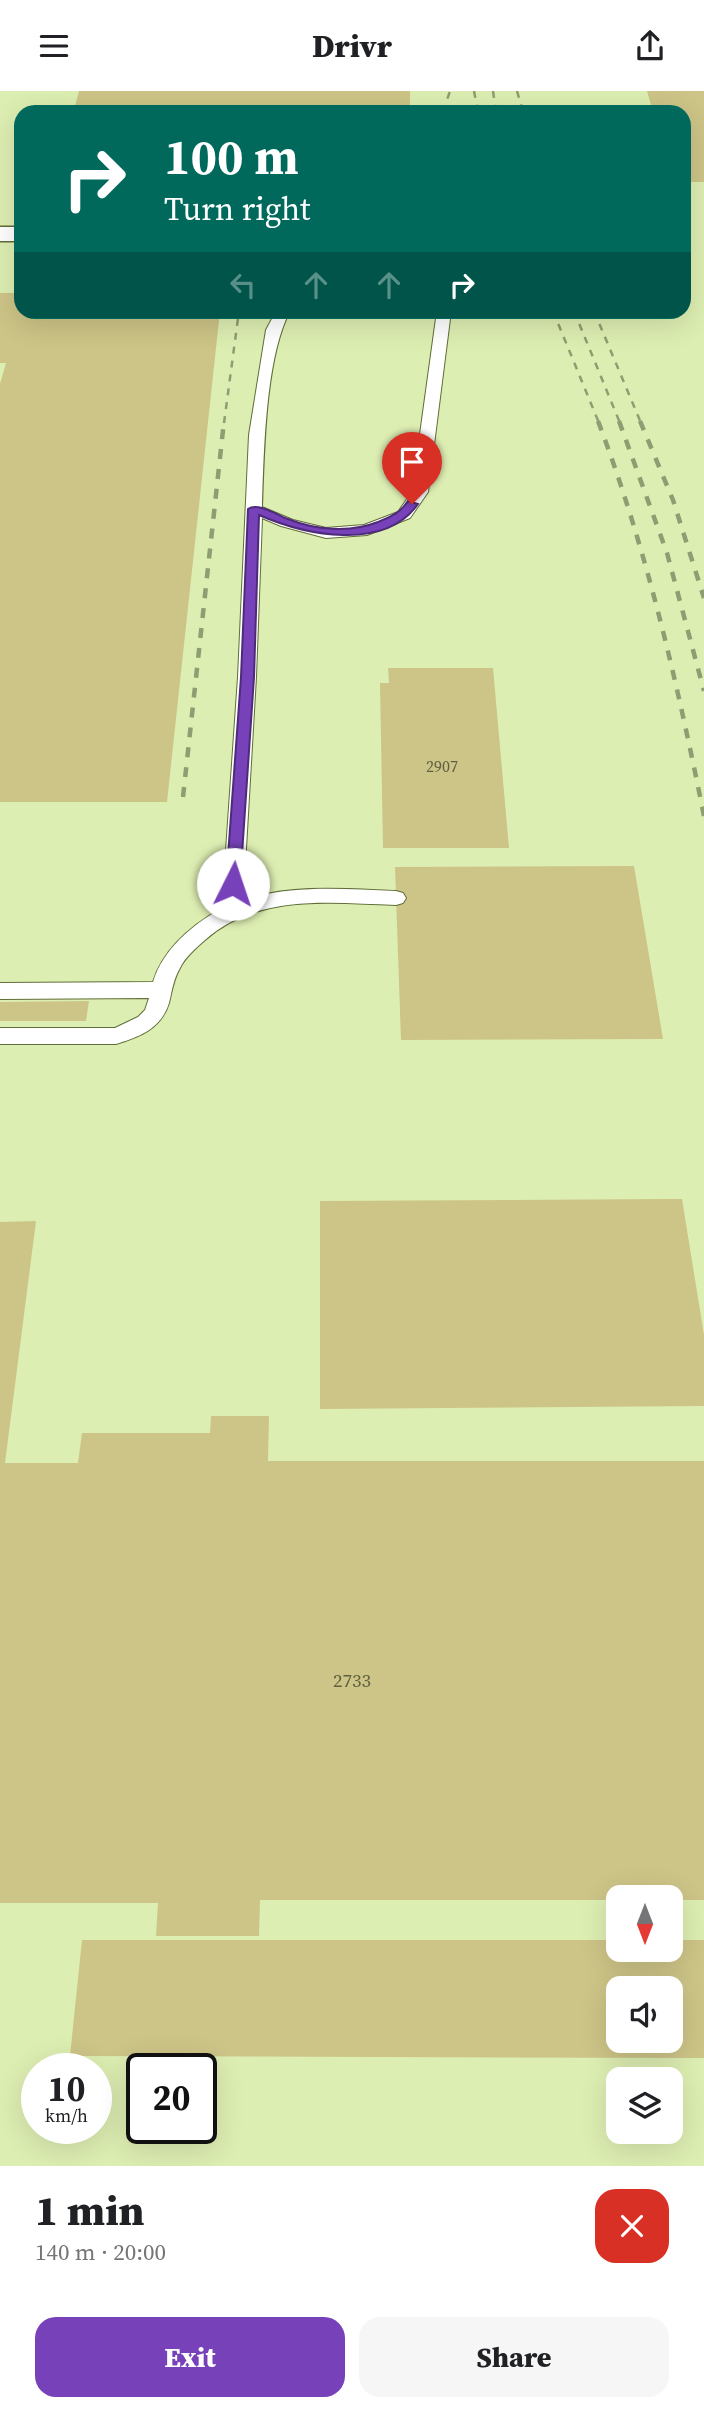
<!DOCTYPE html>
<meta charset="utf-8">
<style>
body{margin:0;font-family:"Source Serif 4",serif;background:#f6f6f6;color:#202124;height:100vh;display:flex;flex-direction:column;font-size:26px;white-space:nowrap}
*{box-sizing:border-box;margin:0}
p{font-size:23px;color:#757577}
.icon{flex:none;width:38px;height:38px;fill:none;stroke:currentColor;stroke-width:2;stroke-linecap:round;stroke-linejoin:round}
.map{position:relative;height:2075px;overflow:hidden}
.panel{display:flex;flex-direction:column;background:#fff;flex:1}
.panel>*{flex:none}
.guide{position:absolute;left:14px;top:14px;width:677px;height:214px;border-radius:21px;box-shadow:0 7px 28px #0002;background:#00695c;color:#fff;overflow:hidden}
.needle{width:46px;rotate:180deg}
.fabs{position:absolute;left:606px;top:1794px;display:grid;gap:14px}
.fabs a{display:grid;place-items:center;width:77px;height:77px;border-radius:14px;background:#fff;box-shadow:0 7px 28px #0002;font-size:35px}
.speed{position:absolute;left:21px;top:1962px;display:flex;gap:14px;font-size:35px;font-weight:700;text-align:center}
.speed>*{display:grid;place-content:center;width:91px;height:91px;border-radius:50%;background:#fff;box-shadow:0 7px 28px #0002;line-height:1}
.speed small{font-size:18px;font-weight:400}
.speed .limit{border:4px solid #111;border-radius:10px;background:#fff;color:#111}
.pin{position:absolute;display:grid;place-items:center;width:60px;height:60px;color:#fff;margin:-72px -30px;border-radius:50% 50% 50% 0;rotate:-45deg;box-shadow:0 0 7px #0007}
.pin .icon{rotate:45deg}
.me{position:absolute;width:77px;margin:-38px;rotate:4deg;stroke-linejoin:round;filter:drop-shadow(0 0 5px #0008)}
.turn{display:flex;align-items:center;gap:24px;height:147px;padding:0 35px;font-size:32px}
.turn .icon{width:91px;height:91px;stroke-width:2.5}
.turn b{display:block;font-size:49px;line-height:60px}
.lanes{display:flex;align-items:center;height:66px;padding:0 35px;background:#0003;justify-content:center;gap:35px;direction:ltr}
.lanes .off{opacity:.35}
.round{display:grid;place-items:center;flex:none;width:74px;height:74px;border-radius:21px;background:#f6f6f6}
.head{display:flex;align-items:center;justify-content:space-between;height:119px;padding:0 35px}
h1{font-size:42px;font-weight:800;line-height:52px}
.cta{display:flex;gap:14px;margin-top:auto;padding:14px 35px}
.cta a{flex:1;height:80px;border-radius:21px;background:#7742b9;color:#fff;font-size:28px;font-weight:800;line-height:80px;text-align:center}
.cta a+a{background:#f6f6f6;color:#202124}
header{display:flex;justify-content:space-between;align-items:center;height:91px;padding:0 35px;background:#fff;font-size:32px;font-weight:800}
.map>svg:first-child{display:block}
</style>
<header><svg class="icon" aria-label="menu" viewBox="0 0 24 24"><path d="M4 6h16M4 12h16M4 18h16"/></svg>Drivr<svg class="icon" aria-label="share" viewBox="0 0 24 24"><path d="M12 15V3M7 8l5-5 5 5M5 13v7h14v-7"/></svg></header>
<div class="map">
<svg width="704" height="2075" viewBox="0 0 704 2075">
<rect width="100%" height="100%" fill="#ddeeb2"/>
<g fill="#cdc487" fill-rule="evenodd">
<path d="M79,0H410V21L74,19Z"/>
<path d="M647,0H704V91H684V21H653Z"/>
<path d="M0,202H21V220H220L167,711H0V293L6,272H0Z"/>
<path d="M388,577H493L509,757H383L380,592H389Z"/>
<path d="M634,775L663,948L401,949L395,776Z"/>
<path d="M89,910L86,930H0V911Z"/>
<path d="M672,1108H682L704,1244V1315L320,1318V1110Z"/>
<path d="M36,1130L5,1372H78L82,1342H210L211,1325H269L268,1370H704V1809H670V1806H618V1809H260L259,1845H156L158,1812H0V1131Z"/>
<path d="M82,1849H618V1858H670V1849H704V1967L70,1965ZM618,1897H670V1950H618Z"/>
</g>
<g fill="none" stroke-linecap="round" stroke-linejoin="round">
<g stroke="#606e37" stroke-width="2">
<path id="lane" d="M276,220H290C265,267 264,362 262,416L293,429L326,437L364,434L398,421L412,401L437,220H451L428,401L410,427L367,444L326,447L281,435L262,427L256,586L243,809C292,793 345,798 396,800L403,802L406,807L403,812L396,814C330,812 258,802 205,849C196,857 185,866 180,877C173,889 172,900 169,912C161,938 139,946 116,953H0V937H115L138,926L145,919L149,907L0,908V892L153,891C163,858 192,834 222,817L238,586L249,344L266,239Z"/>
</g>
<g stroke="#606e37" stroke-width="3">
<rect id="street" x="0" y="136" width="21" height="14"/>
</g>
<use href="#lane" fill="#fff" fill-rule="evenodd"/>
<use href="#street" fill="#fff" fill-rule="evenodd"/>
<g stroke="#909c71" stroke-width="2.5" stroke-dasharray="7 7" stroke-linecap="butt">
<path d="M474,0L478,21"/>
<path d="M493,0L496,21"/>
<path d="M517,0L523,21"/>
<path d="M443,21L450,0"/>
<path d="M553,220L599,332"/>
<path d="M574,220L620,332"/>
<path d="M594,220L641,332"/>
<path d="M224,332L239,220"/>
</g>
<g stroke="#909c71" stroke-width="4.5" stroke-dasharray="10 10" stroke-linecap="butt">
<path d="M598,330C647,459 677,591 704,725"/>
<path d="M619,330L667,462L704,600"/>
<path d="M640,330L673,409L704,507"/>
<path d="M183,706L224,330"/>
</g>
</g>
<path fill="#7742b9" stroke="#4d2b78" stroke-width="2" d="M408,410L418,413C384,461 305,444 259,424L254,586L240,793L233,797L228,796L226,793L241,586L248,418C258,411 277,424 288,428C315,439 350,442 378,431C392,425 400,422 408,410Z"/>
<g text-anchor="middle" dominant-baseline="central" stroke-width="5" stroke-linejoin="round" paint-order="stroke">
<g font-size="16" fill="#5e603f">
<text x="442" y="675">2907</text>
</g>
<g font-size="19" fill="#5e603f">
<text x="352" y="1589">2733</text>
</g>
</g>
</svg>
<div class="fabs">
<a><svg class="needle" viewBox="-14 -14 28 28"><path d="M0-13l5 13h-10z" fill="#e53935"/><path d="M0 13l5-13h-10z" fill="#757577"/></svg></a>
<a><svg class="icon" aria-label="sound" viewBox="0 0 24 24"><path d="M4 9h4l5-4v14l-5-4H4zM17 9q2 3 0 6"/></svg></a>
<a><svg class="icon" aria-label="layers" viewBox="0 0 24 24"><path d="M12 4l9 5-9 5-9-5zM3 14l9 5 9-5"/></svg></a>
</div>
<div class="speed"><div>10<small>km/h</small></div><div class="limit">20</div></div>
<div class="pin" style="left:412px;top:413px;background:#d93025"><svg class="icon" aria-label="arrive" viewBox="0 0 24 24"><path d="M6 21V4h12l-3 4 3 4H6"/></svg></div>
<svg class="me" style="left:233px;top:793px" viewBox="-20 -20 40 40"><circle r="19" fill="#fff"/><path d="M0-13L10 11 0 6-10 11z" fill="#7742b9"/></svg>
<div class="guide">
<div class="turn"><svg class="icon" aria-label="right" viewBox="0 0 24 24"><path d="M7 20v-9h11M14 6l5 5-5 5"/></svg><div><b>100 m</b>Turn right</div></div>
<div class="lanes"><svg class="icon off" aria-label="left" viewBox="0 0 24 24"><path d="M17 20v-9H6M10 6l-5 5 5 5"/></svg><svg class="icon off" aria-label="ahead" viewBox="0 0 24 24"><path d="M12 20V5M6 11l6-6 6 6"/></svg><svg class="icon off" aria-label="ahead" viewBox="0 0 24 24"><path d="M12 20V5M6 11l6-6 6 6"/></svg><svg class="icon" aria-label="right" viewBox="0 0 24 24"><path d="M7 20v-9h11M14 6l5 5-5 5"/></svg></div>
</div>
</div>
<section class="panel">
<div class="head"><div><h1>1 min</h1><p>140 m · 20:00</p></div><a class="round" style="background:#d93025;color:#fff"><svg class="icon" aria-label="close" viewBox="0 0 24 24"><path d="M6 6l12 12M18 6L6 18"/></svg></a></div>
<div class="cta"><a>Exit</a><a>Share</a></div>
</section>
